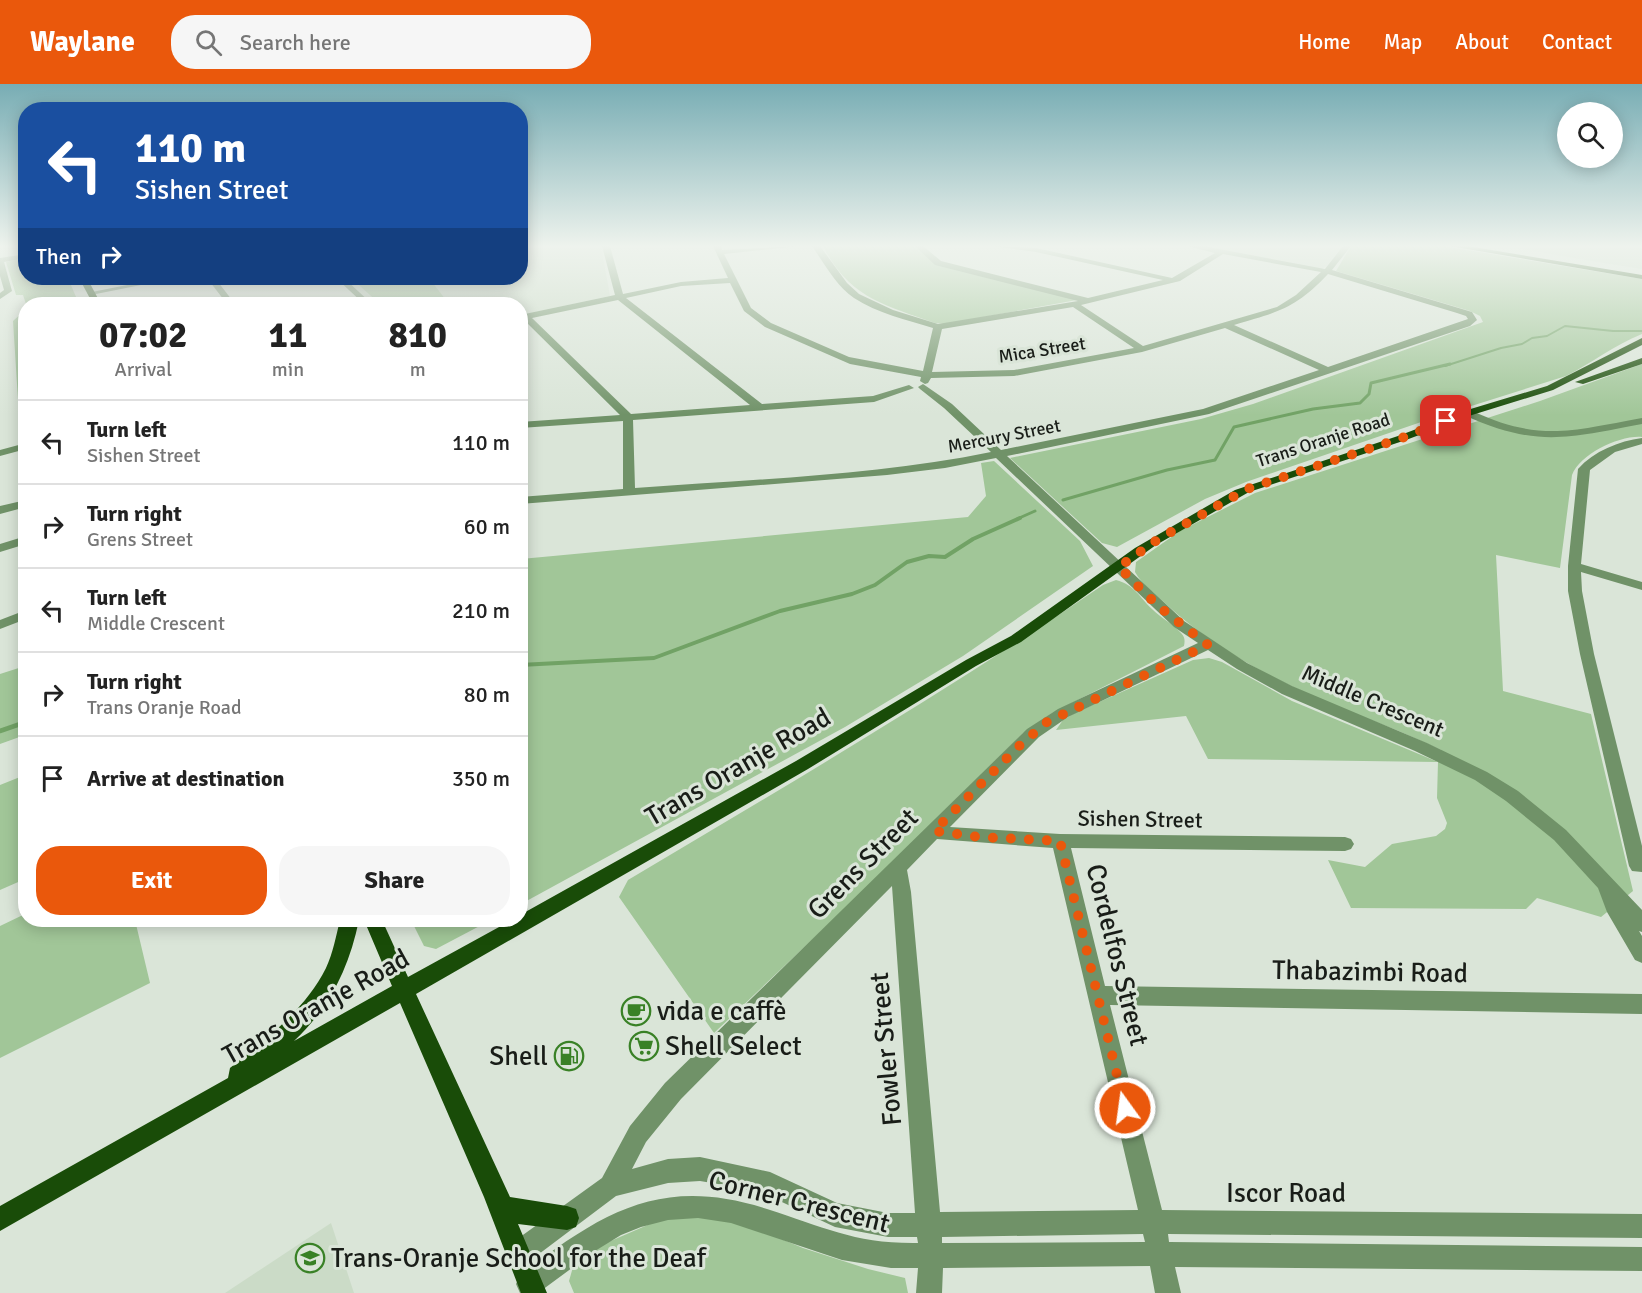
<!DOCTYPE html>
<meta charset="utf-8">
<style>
body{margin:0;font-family:Signika,sans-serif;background:#f6f6f6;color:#222;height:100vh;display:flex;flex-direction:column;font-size:22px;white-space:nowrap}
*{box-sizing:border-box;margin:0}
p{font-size:20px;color:#767676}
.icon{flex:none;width:33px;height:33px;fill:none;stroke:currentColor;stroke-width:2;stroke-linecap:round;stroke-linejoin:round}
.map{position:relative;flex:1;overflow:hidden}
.panel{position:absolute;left:18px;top:213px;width:510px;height:630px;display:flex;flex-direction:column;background:#fff;border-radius:24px;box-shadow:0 3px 15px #0003}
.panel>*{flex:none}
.guide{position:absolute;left:18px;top:18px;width:510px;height:183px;border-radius:24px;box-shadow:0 3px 15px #0003;background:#1a4fa0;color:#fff;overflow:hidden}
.controls{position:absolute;left:1557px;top:18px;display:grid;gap:12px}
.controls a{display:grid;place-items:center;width:66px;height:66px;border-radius:50%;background:#fff;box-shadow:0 3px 15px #0003;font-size:30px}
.pin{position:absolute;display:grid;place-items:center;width:51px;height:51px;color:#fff;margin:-26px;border-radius:12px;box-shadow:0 3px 9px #0006}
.me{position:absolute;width:66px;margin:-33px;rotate:346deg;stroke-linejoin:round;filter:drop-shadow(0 0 4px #0008)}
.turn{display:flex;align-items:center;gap:21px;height:126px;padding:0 18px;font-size:27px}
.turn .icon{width:78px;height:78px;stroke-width:2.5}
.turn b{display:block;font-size:42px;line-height:51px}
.then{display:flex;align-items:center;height:57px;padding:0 18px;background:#0003;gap:12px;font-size:22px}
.eta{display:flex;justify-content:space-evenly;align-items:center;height:102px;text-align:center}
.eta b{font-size:36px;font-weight:700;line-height:42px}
.cta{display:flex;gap:12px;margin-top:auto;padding:12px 18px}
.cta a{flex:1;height:69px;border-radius:24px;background:#ea580c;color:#fff;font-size:24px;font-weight:700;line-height:69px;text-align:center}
.cta a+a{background:#f6f6f6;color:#222}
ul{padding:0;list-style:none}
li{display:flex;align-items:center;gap:18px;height:84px;padding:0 18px;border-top:2px solid #e0e0e0}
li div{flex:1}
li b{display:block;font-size:22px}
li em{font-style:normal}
header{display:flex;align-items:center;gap:36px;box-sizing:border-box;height:84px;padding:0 30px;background:#ea580c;color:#fff}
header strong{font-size:28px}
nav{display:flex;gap:33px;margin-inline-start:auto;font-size:21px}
.search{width:420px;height:54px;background:#f6f6f6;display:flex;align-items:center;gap:15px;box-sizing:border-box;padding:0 21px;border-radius:24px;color:#767676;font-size:22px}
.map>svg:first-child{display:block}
</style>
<header>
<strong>Waylane</strong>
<div class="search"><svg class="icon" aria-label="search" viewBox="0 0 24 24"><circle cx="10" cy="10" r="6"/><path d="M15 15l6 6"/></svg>Search here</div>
<nav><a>Home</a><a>Map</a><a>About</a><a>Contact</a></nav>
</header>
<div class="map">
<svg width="1642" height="1209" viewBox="0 0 1642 1209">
<rect width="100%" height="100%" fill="#dae5d8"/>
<g fill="#cbdbc7">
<path d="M601,162L610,212L521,231L520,220H372L344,194H520L521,163Z"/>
<path d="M1187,162H1335L1341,163L1327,183L1313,186Z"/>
<path d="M1503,162H1642V185L1604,179Z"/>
<path d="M331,1139L354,1209H225Z"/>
</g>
<g fill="#a1c698">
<path d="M823,162H917L936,179L1077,216L945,240L935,239C885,221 849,214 823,162Z"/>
<path d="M1351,162H1443L1642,195V250C1614,261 1592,279 1566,292L1430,335L1246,398L1205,415L1117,463L1102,459L1010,374L1201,335L1253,320L1483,238L1480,232L1470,227L1336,187Z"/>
<path d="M25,174L26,194H68L79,220H26L23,211H16L6,178Z"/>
<path d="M351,194H429L449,220H380Z"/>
<path d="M25,226V329L19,331L13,237Z"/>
<path d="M1642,280V353C1620,351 1580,370 1572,391L1560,484L1496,471L1503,607L1591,630L1633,807L1601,833L1537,814L1526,825L1351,824L1328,776L1365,783L1392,760L1436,752L1445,745L1447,739L1437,714L1438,678L1208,675L1186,632L1056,646L1063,636L1077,628L1193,576L1209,574L1222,578L1292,617L1438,678L1441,666C1404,648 1365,634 1327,618C1269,594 1213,563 1167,521C1157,511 1142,501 1135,488L1136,478L1180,447L1255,409L1540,317Z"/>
<path d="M994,377L1080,457L1093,482L963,572L845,643L521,820V475L968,433L986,412L981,379Z"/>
<path d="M1116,496C1135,501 1139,513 1152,525C1161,534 1173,540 1181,549C1185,553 1185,557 1184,562L1052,629L1023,649L857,813L714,949L619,813L628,796C788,701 949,606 1103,501Z"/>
<path d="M25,582V651L0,660V590Z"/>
<path d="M25,691V795L0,806V701Z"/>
<path d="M25,830L26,836H135L150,899L0,974V842Z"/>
<path d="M411,836H491L436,865L424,862Z"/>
<path d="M699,1131L740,1138L803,1164L868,1185L905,1194L908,1209H574L569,1197L573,1183L583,1169L666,1133Z"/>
</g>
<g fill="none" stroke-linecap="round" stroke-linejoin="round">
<path stroke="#71a265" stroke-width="2" d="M1445,282L1501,264L1522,260L1532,254L1547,252L1565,242L1613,247H1642"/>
<g stroke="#71a265" stroke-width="3">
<path d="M1063,416L1167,386L1215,376L1234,343L1313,325L1360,319L1369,310L1371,299L1450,280"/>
<path d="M1017,435L1035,427"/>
</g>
<path stroke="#71a265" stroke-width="4" d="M520,581L654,574L780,527L852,510L875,501L907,478L929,472L945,473L973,455L1020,434"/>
<path stroke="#71a265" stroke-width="4.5" d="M0,647L26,638"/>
<g fill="#709268" fill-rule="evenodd">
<path d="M520,162H525L520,164Z"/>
<path d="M602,162H610L623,210L681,198L728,194L713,162H721L722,166L800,162L724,170L751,224L771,239L849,273L923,287L933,244C907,236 877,229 854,214C836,202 824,179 812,162H820L847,199L859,210L893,226L938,240L1078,217L935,181L915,162H923L941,177L1088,214L1163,196L1036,168L992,162L1036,164L1172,194L1215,169L1187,162H1203L1325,185L1343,162H1351L1332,186L1472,228L1477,236L1470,242L1209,330L1007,372L1184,537L1247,579L1292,602L1427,659L1487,688L1518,707L1566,746L1642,826V848L1639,847L1642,852V879L1635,876L1607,828L1598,804L1554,756L1506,717L1475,696L1415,667L1282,610L1237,585L1208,566L1068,633L1039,653L950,743L1060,750L1345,753L1351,755L1354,760L1351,765L1345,767L1071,764L1105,902L1642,910V930L1110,921L1162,1126L1642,1130V1154L1168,1150L1169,1158L1642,1163V1187L1175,1183L1181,1209H1155L1150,1182L943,1184L942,1209H916L918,1184H891L842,1176L731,1139L698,1134L668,1136L641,1143L621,1151L595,1167L538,1209H520L516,1200L520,1191C603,1128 661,1091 767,1125C824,1143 855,1160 918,1159L917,1153H888L835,1143L767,1111L736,1103L700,1097L668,1099L616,1112L527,1179L518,1182L509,1179L506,1170L509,1161L602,1094L630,1042L665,999L1027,645L1058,625L1198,559L1174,543L996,374L945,384L887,391L520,420V413L623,405V337L520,344V338L620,331L524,236H520V231L615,211ZM1223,170L1321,188L1296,211L1277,223L1143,262L1081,221L1180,197ZM1328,190L1457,229L1466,232L1468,235L1328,283L1234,241C1278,228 1295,225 1328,190ZM730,199L744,227L765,243L850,280L921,293L920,297L925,300L928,299L931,294L1014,292L1142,268L1225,244L1319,286L1203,325L1001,366L952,320L923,300L918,303L920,305L944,324L991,368C874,392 753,395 635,404L633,336L874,318L914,304L909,301L873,312L762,320L626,214L681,202ZM618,216L750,321L631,330L532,234ZM1073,223L1134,264L1014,286L932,288L942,245ZM937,755L1053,764L1138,1126L940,1128L911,808L907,786ZM892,802L915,1129H888L837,1119L770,1088L700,1073L668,1075L632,1085L646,1058L681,1015ZM1143,1150L1145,1158L942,1159V1153Z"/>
<path d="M26,170V174L4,178L12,207L0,215V209L4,206L0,192V174Z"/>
<path d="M162,194H176L91,211L87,209Z"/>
<path d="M207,194H215L235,220H227Z"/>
<path d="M336,194H344L372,220H364Z"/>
<path d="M1464,327H1472C1540,358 1571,347 1642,334V340C1568,354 1536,364 1464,331Z"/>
<path d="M1642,354V360L1615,368L1590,386L1581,480L1642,498V506L1581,488L1582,507L1594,570L1642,762V788L1632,787L1629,782L1580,570L1568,507V482L1578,385C1594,367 1619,357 1642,354Z"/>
<path d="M26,359V365L0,372V366Z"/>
<path d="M26,416V423L0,430V422Z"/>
<path d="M26,452V460L0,468V460Z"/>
<path d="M26,526V535L0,545V536Z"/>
</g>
<g fill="#194c08" fill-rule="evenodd">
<path d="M1450,162H1467L1642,191V195Z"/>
<path d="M79,194H87L101,220H93Z"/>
<path d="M1642,254V261L1553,306L1472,331L1406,356L1249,408L1156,461L1021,558L976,582L808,685L416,910L510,1113L567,1122L576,1125L579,1134L576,1143L567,1146L518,1140L547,1209H521L484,1113L400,919L0,1147V1122L228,994L230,984C266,955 305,926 326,884C333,869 336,852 340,836H359C349,884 330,923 294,957L392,902L364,836H382L408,893L512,836H520V831L796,677L966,576L1011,552L1135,464L1235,406L1398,352L1464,327L1547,302Z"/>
<path d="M1642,274V280L1583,300L1575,298Z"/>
</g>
</g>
<linearGradient id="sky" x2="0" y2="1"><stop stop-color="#78adb4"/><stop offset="0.49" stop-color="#eef3ed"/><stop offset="1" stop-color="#eef3ed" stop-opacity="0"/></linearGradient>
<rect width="1642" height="331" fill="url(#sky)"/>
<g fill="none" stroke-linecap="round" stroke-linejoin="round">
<path stroke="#ea580c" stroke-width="10" stroke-dasharray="0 18" d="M1125,1024L1060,757L979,753L934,747L1018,663L1047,638L1208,561L1158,522L1119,483L1157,456L1247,405L1402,354L1446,337"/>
</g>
<defs>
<g id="cafe-ring" transform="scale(1.5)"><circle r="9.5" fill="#dae5d8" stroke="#398126" stroke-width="1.5"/><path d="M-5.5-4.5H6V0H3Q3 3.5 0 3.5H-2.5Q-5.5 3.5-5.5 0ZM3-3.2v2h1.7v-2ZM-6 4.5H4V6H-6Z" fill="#398126"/></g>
<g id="supermarket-ring" transform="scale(1.5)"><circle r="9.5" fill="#dae5d8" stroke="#398126" stroke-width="1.5"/><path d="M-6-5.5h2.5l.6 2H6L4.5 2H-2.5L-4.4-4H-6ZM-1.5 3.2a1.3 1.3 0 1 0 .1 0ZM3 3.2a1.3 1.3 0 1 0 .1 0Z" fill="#398126"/></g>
<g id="fuel-ring" transform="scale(1.5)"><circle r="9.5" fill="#dae5d8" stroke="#398126" stroke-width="1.5"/><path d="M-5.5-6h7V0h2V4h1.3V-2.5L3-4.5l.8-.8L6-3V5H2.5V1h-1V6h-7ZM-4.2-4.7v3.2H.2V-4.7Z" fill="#398126"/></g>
<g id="school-ring" transform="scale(1.5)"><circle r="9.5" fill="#dae5d8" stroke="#398126" stroke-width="1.5"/><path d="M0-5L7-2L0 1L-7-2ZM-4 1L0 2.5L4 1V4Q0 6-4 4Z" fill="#398126"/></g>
</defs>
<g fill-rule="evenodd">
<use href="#cafe-ring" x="636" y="927"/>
<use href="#supermarket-ring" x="644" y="962"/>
<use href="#fuel-ring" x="569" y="972"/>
<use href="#school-ring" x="310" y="1174"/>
</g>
<g text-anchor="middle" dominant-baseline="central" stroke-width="6" stroke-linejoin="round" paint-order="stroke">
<g font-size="18" fill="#191d18" stroke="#dae5d8">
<text transform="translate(1042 266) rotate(-9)">Mica Street</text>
<text transform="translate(1004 352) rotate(-11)">Mercury Street</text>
<text transform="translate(1323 356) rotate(-18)">Trans Oranje Road</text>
</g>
<g font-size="22" fill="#191d18" stroke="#dae5d8">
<text transform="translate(1373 617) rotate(23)">Middle Crescent</text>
<text transform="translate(1140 735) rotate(1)">Sishen Street</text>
</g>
<g font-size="27" fill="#191d18" stroke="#dae5d8">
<text transform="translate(738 683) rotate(-30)">Trans Oranje Road</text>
<text transform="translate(863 780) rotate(-45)">Grens Street</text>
<text transform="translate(1117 871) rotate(76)">Cordelfos Street</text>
<text transform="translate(1370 888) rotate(1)">Thabazimbi Road</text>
<text transform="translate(316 923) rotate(-29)">Trans Oranje Road</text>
<text transform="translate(886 965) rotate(-95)">Fowler Street</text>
<text x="1286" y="1109">Iscor Road</text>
<text transform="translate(799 1118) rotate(14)">Corner Crescent</text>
</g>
<g font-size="27" fill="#191d18" stroke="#dae5d8" text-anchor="start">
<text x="657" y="927">vida e caffè</text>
<text x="665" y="962">Shell Select</text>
<text x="548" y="972" text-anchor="end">Shell</text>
<text x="331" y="1174">Trans-Oranje School for the Deaf</text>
</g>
</g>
</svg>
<div class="controls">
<a><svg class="icon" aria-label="search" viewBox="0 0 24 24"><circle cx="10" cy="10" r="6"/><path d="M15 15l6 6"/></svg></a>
</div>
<div class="pin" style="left:1446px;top:337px;background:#d93025"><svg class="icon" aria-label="arrive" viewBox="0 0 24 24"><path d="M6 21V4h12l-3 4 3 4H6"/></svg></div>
<svg class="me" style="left:1125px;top:1024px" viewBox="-20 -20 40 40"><circle r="17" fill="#ea580c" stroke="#fff" stroke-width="3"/><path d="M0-11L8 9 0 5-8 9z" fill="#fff"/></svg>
<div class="guide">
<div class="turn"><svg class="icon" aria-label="left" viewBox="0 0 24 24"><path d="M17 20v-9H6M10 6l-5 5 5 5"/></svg><div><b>110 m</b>Sishen Street</div></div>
<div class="then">Then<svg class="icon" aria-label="right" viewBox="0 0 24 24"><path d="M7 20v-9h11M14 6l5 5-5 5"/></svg></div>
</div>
<section class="panel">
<div class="eta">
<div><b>07:02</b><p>Arrival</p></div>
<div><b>11</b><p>min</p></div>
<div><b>810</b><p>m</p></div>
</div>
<ul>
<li><svg class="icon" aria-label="left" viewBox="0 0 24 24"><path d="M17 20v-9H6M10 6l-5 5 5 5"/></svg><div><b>Turn left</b><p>Sishen Street</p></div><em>110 m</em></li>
<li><svg class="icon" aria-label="right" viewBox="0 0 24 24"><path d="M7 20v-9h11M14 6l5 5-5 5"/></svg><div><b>Turn right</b><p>Grens Street</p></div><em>60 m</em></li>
<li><svg class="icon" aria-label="left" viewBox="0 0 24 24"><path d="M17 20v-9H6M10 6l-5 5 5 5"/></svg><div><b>Turn left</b><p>Middle Crescent</p></div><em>210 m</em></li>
<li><svg class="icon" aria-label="right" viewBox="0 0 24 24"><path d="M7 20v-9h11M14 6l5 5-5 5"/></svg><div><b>Turn right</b><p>Trans Oranje Road</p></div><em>80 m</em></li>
<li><svg class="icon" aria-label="arrive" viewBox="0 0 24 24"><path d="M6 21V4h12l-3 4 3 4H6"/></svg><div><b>Arrive at destination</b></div><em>350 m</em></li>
</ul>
<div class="cta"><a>Exit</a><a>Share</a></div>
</section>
</div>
